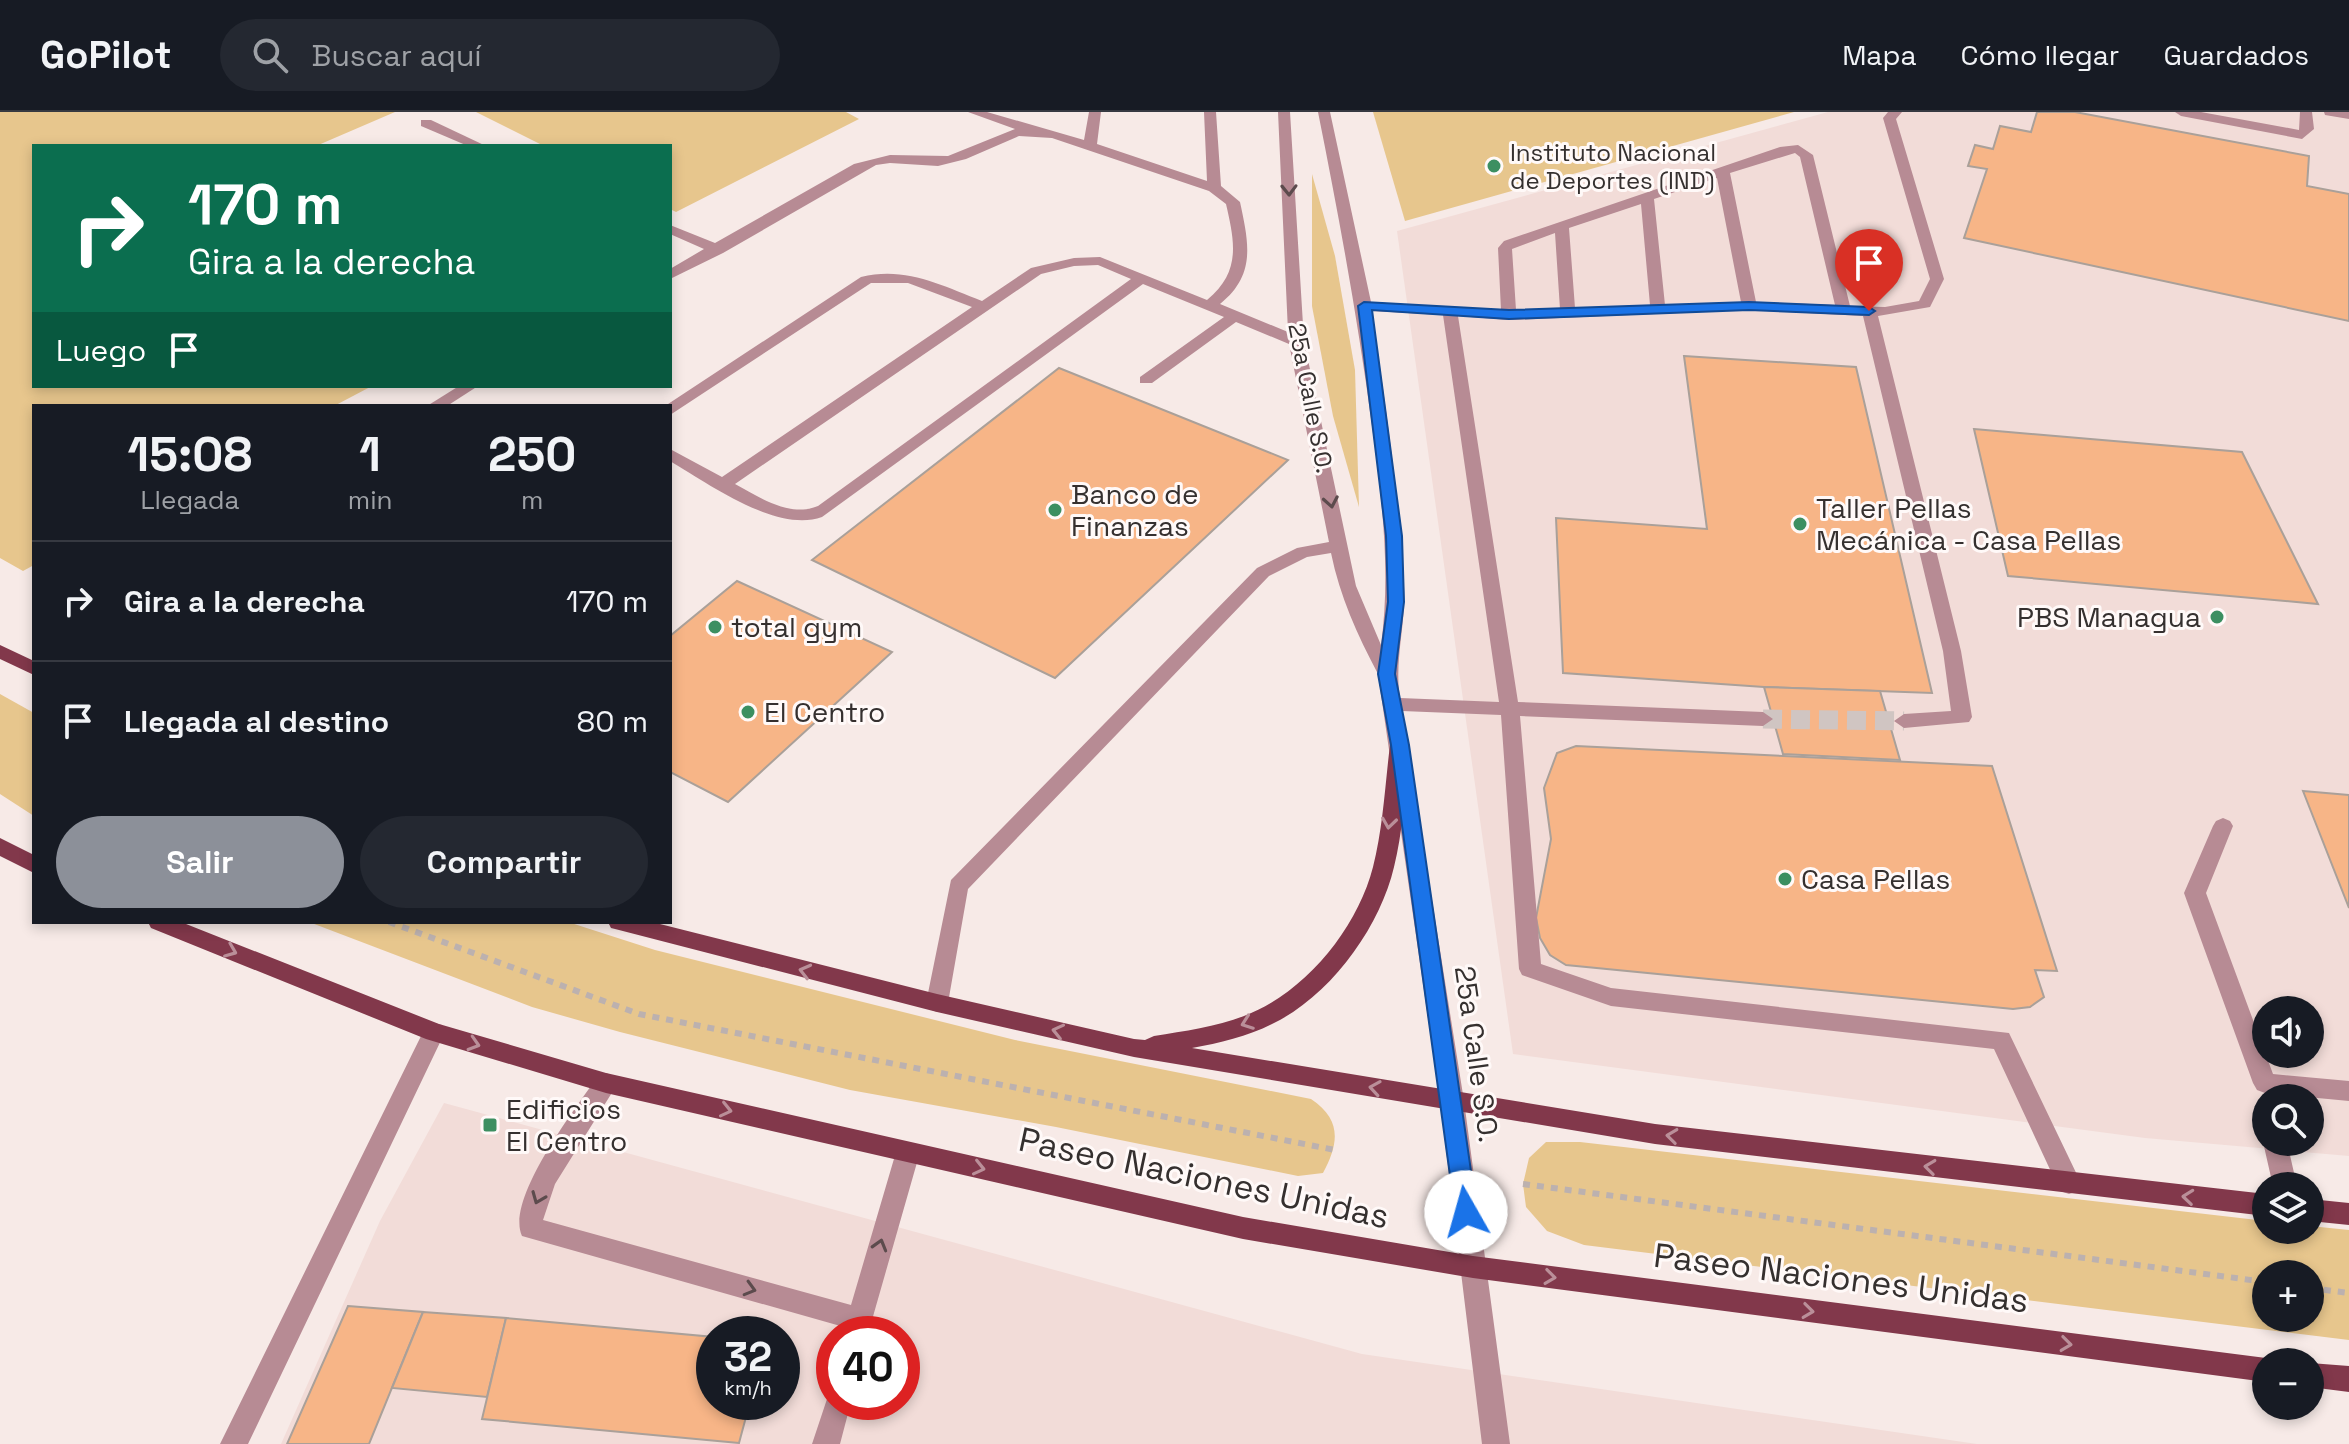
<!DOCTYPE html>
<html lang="es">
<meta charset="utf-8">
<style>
body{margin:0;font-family:"Space Grotesk",sans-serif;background:#242831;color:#f1f3f6;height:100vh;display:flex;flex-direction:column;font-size:30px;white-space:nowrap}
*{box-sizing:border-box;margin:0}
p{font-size:26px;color:#9ea1a6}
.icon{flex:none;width:44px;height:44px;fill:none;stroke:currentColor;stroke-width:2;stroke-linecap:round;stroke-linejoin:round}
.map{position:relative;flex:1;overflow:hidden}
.side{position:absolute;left:32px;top:292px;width:640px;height:520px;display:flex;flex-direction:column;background:#171b24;border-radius:0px;box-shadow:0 4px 12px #0003}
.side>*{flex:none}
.top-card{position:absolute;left:32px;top:32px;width:640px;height:244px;border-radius:0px;box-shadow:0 4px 12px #0003;background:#0b6e4f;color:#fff;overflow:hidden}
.fabs{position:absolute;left:2252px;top:884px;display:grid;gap:16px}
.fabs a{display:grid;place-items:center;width:72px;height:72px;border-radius:50%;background:#171b24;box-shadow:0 4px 12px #0003;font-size:40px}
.speed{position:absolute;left:696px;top:1204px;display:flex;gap:16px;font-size:40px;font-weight:700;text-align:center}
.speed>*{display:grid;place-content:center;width:104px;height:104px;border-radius:50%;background:#171b24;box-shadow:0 4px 12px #0003;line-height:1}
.speed small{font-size:20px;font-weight:400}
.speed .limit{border:12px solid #d22;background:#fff;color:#111}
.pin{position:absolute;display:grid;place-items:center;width:68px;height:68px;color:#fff;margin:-82px -34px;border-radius:50% 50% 50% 0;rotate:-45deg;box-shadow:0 0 8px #0007}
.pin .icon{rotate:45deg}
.me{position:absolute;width:88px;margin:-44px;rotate:353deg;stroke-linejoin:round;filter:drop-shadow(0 0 6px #0008)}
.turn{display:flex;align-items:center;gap:28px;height:168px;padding:0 24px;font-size:36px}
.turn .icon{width:104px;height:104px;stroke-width:2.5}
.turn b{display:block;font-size:56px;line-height:68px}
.then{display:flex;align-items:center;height:76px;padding:0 24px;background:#0003;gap:16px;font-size:30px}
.eta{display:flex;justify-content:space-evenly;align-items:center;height:136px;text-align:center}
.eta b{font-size:48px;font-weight:600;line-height:56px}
.primary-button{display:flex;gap:16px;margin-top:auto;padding:16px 24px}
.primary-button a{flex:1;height:92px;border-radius:48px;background:#8c9099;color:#fff;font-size:32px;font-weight:600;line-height:92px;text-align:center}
.primary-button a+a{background:#242831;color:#f1f3f6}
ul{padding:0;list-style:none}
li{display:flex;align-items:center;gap:24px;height:120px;padding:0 24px;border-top:2px solid #363941}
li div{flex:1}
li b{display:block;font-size:30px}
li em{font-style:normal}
header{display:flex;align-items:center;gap:48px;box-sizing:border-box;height:112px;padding:0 40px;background:#171b24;border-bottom:2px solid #363941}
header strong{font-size:38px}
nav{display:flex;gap:44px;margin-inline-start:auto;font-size:28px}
.search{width:560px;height:72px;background:#242831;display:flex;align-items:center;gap:20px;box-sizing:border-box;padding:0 28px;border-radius:44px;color:#9ea1a6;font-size:30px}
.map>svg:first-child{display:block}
</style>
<header>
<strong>GoPilot</strong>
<div class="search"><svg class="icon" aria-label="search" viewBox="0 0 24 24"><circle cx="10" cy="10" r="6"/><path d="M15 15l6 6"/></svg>Buscar aquí</div>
<nav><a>Mapa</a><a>Cómo llegar</a><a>Guardados</a></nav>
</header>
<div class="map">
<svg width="2349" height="1332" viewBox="0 0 2349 1332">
<rect width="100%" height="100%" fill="#f7eae7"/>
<g fill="#f2dcd8" fill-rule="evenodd">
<path d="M1828,0H2349V1044L2145,1026L1513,942L1397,119ZM2266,898H2310V942H2266ZM2266,986H2310V1030H2266Z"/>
<path d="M444,991L1362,1242L1977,1332H281L380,1109ZM714,1222H782V1290H714ZM834,1222H902V1290H834Z"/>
</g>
<g fill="#e7c68d" fill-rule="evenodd">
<path d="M0,0H395L316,34H34V274H372L334,294H34V453L23,459L0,446Z"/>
<path d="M476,0H846L859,7L676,100L670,97V34H544Z"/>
<path d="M1373,0H1794L1405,109Z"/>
<path d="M1312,62L1335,144L1355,258L1359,395L1333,304L1312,194Z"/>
<path d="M0,582L34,601V704L0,682Z"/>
<path d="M309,810H568L655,838L1015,928L1311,987C1342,1008 1339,1031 1323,1061L1298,1064L1056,1015L850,978L620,920L532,895Z"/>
<path d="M1546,1030H1580L2266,1109V1118H2310V1114L2349,1118V1228L1584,1133L1547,1119L1526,1095L1523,1072L1529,1046ZM2310,1162V1206H2266V1162Z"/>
</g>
<g fill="#f7b587" stroke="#aaa099" stroke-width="2">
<path d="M2037,0H2075L2309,44L2307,74L2349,82V209L1964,126L1987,57L1968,54L1975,33L1993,37L2000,14L2031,20Z"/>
<path d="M1684,244L1856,255L1932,581L1764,575L1563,561L1556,406L1707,417Z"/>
<path d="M1059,256L1288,348L1055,566L812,448Z"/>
<path d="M1974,317L2242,340L2318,492L2008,464Z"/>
<path d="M737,469L892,540L728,690L670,660V524Z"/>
<path d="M1764,575L1880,579L1900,648L1783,642Z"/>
<path d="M1576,634L1992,654L2057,859L2035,858L2044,885L2030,895L2013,897L1566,853L1550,843L1540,826L1536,806L1551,727L1544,676L1557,641Z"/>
<path d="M2303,679L2349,683V796Z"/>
<path d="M348,1194L423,1200L369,1332H287Z"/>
<path d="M423,1200L506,1206L487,1285L392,1276Z"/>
<path d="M506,1206L714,1225V1290H750L739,1331L482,1307Z"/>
</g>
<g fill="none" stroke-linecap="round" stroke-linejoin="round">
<path stroke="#d0c5c2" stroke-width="19" stroke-dasharray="19 9" stroke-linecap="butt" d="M1763,607L1904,609"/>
<g stroke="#bcb1af" stroke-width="6" stroke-dasharray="7 7" stroke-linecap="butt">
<path d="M389,810L639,902L1335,1038"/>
<path d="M1523,1072L2266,1170"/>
<path d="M2310,1176L2349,1181"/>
</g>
<g fill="#b78b94" fill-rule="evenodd">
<path d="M968,0H987L1084,28L1089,0H1101L1097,32L1207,69L1204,0H1216L1221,74L1240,90C1249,132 1256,163 1220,192L1288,220L1278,0H1290L1304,229L1356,474L1381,533C1391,460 1382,387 1372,314C1358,208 1339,105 1318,0H1330L1371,190L1501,198L1498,136L1504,129L1780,35L1798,33L1813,43L1850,194L1885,195L1919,189L1930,167L1883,6L1888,0H1902L1896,7L1944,167L1930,195L1878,204L1961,539L1972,605L1969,610L1904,616L1894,609L1904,602L1951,599L1943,539L1863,204L1749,198L1509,208L1458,204L1518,590L1763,600L1773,607L1763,614L1520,604L1541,852L1611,876L2009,921L2081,1071L2078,1079L2069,1082L2060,1079L1994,937L1611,894L1522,863L1519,857L1501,603L1402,599L1464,989L1510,1332H1482L1440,989L1378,562C1357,522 1340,485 1331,441L1307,445L1269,464L968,777L948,891L945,897L937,900L929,897L926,891L951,768L1257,456L1297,436L1329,430L1289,232L1236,210L1152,271H1140V265L1224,205L1143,172L822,405C776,421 709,372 670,349V337L722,365L972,195L908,171H871L670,303V294H665L861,165C905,154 941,173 982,189L1031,156L1074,146L1100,145L1207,188C1241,160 1235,131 1226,92L1209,79L1052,26L1019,24L966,47L938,54L890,51L876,53L723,141L670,167V157L704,137L670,122V113L715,131L854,52L890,43L948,44L1015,17ZM1795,41L1800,45L1835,193L1756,190L1730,61ZM1717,66L1741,190L1665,193L1654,87ZM1641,92L1650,193L1575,196L1569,116ZM1555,121L1560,197L1516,198L1512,137ZM1098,153L1131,167L818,394C790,406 759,385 735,372L1041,162L1074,154ZM1372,199L1443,203L1499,590L1400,586C1394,548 1406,513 1404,475C1399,382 1385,291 1372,199Z"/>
<path d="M2175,0H2201L2299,18L2300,0H2312L2314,17L2302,27L2181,4Z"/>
<path d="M2324,0H2349V7L2325,3Z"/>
<path d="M421,8H431L486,34H468L421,14Z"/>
<path d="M459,274H478L447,294H427Z"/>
<path d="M2223,706L2230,709L2233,714L2206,781L2273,962L2349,969V989L2265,981L2257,978L2253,971L2184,781L2213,714L2216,709Z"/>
<path d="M434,911L442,913L445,920L248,1332H220L423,920L426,913Z"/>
<path d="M606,961L614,964L618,971L555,1072L543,1108L851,1193L896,1040L900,1033L908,1030L916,1033L920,1040L868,1222H842L844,1215L522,1124C505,1087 576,996 598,964Z"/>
<path d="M2266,1024V1030H2287L2297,1074H2273L2263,1030Z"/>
<path d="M834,1279V1290H851L840,1332H812L829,1281Z"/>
</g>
<g fill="#82384b" fill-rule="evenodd">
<path d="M0,533L34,549V563L0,547Z"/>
<path d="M1400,626L1410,633C1405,673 1404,715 1394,755C1380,815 1331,883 1274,911C1249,924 1220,931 1192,936L1655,1012L2266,1082V1104L1655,1032L1134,945L937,900L619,818L611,816L608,810H652L937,882L1134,927L1145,928L1154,924C1184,919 1216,915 1244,904C1305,881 1357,817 1373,755C1383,716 1385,673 1390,633Z"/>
<path d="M0,726L34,743V761L0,744Z"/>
<path d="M148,810H181L439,912L606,961L1243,1105L1473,1144L2266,1246L2276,1250H2266V1270L1473,1166L1243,1127L606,981L426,927L151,816Z"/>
<path d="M2310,1087L2349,1091V1113L2310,1109Z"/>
<path d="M2310,1251L2349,1254V1280L2310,1275Z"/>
</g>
</g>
<defs><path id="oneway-chevron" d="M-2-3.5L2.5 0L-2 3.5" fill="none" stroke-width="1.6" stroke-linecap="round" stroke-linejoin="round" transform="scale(2)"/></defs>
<g stroke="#5c4b4d">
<use href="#oneway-chevron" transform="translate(1289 78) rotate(89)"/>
<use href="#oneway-chevron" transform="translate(1331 390) rotate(80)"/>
<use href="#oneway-chevron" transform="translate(538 1086) rotate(112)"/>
<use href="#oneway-chevron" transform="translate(880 1133) rotate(-74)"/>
<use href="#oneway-chevron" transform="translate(750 1177) rotate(16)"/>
</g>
<g stroke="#ba8f99">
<use href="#oneway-chevron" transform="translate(1389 711) rotate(98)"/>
<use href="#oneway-chevron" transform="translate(231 839) rotate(22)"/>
<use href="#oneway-chevron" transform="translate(805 859) rotate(-166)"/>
<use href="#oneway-chevron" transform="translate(1247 911) rotate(160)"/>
<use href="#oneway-chevron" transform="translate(1058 919) rotate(-167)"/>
<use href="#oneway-chevron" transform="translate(474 932) rotate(17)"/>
<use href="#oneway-chevron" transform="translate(1375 976) rotate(-171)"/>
<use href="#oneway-chevron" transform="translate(726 998) rotate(13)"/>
<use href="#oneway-chevron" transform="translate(1672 1024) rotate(-173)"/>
<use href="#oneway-chevron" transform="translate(1930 1055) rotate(-173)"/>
<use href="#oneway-chevron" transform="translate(979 1056) rotate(13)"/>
<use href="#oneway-chevron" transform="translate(2188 1085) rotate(-174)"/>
<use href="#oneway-chevron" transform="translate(1550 1165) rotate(7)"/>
<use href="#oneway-chevron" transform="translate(1808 1199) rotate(7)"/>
<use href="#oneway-chevron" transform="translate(2066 1232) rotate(7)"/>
</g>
<path fill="#1a73e8" stroke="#114b97" stroke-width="2" d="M1364,190L1509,198L1749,190L1869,195L1875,199L1869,203L1749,198L1509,207L1372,198L1402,424L1404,490L1395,562L1409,633L1477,1100L1474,1107L1466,1110L1458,1107L1455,1100L1391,633L1378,562L1388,490L1386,424L1358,194Z"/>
<g fill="#3c8f61" stroke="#fff9f8" stroke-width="3">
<circle cx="1494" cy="54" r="8"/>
<circle cx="1055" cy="398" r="8"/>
<circle cx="1800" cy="412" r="8"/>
<circle cx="2217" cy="505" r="8"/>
<circle cx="715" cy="515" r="8"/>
<circle cx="748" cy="600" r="8"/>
<circle cx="1785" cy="767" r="8"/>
<rect x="482" y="1005" width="16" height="16" rx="4"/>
</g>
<g text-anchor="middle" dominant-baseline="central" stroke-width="6" stroke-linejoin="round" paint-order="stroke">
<g font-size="24" fill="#35302f" stroke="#fff9f8" text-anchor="start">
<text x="1510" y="40">Instituto Nacional<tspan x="1510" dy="28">de Deportes (IND)</tspan></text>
</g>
<g font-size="24" fill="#35302f" stroke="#fff9f8">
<text transform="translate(1311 286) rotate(79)">25a Calle S.O.</text>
</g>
<g font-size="28" fill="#35302f" stroke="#fff9f8" text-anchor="start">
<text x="1071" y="382">Banco de<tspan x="1071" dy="32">Finanzas</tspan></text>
<text x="1816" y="396">Taller Pellas<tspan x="1816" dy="32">Mecánica - Casa Pellas</tspan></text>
<text x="2201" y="505" text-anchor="end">PBS Managua</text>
<text x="731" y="515">total gym</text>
<text x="764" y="600">El Centro</text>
<text x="1801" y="767">Casa Pellas</text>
<text x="506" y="997">Edificios<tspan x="506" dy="32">El Centro</tspan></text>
</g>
<g font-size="28" fill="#35302f" stroke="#fff9f8">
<text transform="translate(1477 942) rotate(82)">25a Calle S.O.</text>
</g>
<g font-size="34" fill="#35302f" stroke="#fff9f8">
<text transform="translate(1204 1066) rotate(12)">Paseo Naciones Unidas</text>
<text transform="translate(1841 1166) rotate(7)">Paseo Naciones Unidas</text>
</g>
</g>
</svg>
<div class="fabs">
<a><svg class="icon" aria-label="sound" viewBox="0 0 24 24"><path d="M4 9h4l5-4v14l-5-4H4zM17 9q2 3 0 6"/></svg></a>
<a><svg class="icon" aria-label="search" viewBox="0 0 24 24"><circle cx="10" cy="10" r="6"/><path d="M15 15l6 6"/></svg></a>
<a><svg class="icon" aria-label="layers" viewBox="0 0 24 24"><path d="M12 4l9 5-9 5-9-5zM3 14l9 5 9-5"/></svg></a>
<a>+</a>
<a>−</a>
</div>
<div class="speed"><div>32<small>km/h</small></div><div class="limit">40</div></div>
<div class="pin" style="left:1869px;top:199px;background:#d93025"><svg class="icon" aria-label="arrive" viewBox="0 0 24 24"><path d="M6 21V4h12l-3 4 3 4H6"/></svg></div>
<svg class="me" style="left:1466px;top:1100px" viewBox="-20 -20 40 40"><circle r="19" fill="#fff"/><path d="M0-13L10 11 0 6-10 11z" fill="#1a73e8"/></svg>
<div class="top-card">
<div class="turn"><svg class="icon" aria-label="right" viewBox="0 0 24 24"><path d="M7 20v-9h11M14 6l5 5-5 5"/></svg><div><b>170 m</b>Gira a la derecha</div></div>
<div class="then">Luego<svg class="icon" aria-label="arrive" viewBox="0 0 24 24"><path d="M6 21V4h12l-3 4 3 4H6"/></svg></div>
</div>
<section class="side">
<div class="eta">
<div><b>15:08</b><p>Llegada</p></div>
<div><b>1</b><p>min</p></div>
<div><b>250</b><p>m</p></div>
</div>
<ul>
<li><svg class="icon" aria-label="right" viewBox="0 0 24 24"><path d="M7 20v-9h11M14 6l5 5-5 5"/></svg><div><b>Gira a la derecha</b></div><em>170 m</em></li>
<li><svg class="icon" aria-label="arrive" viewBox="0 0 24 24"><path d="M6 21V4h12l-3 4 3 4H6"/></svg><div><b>Llegada al destino</b></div><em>80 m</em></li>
</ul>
<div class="primary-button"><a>Salir</a><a>Compartir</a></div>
</section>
</div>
